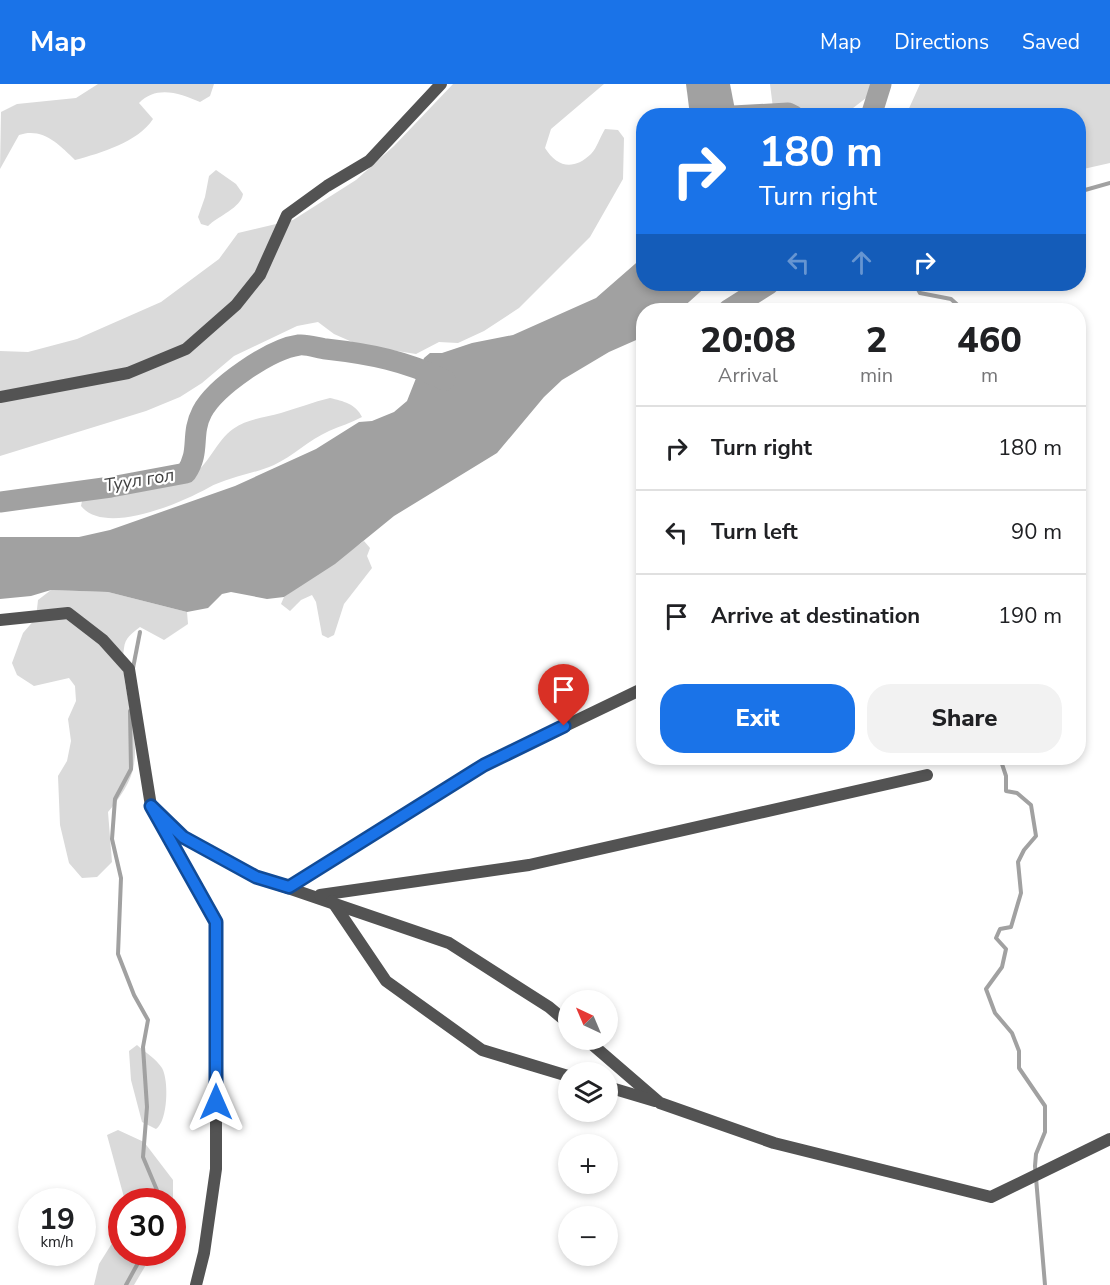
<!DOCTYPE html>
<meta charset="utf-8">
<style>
body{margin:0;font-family:"Nunito Sans",sans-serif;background:#f2f2f2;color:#202124;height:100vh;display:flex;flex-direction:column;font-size:22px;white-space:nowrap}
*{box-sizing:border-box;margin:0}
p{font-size:20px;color:#757577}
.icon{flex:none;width:33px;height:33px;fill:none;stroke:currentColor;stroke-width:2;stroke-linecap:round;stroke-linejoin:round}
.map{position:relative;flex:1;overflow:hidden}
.side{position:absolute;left:636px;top:219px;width:450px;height:462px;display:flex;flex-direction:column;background:#fff;border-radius:24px;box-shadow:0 3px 9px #0003}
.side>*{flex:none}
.banner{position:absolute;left:636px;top:24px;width:450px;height:183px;border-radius:24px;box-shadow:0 3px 9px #0003;background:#1a73e8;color:#fff;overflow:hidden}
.needle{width:39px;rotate:316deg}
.buttons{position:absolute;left:558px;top:906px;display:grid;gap:12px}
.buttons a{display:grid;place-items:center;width:60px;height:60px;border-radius:50%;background:#fff;box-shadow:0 3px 9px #0003;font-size:30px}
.speed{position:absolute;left:18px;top:1104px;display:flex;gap:12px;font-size:30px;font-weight:700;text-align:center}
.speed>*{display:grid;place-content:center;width:78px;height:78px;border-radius:50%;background:#fff;box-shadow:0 3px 9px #0003;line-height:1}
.speed small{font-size:15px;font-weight:400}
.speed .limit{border:9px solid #d22;background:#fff;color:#111}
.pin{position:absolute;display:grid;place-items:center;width:51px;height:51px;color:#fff;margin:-62px -26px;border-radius:50% 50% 50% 0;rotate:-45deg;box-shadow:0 0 6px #0007}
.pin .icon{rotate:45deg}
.me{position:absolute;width:66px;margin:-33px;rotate:0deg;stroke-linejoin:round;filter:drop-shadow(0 0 4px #0008)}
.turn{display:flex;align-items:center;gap:21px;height:126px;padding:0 24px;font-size:27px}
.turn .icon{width:78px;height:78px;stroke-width:2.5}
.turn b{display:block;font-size:42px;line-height:51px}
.lanes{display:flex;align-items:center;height:57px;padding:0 24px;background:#0003;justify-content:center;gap:30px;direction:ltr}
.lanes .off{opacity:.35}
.eta{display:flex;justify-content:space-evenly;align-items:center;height:102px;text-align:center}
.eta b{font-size:36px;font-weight:800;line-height:42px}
.primary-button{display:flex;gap:12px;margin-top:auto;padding:12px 24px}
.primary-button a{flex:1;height:69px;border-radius:24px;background:#1a73e8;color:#fff;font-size:24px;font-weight:800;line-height:69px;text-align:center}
.primary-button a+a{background:#f2f2f2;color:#202124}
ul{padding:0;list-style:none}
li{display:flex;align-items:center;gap:18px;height:84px;padding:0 24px;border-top:2px solid #e0e0e0}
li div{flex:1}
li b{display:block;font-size:22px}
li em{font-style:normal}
header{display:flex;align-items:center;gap:36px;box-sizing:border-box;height:84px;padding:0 30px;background:#1a73e8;color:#fff}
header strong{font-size:28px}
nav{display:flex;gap:33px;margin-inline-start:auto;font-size:21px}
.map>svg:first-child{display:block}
</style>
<header>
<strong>Map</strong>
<nav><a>Map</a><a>Directions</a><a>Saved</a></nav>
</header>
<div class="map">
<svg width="1110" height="1201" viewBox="0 0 1110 1201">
<rect width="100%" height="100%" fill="#fff"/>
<g fill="#dadada">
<path d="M98,0H214L210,12L200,18C180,9 156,1 139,19L153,35C138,58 101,69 75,76C59,60 42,43 19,51L0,85L1,28L17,20L76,14Z"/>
<path d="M453,0H604L551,45L545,64C557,83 573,87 591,70C597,64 600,53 605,45L618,46L624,54L623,95L590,153L519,224L484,247L458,259L439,258L416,270L359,261L334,250L318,238L297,242L234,272L202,299L180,313L146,327L0,372V267L28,268L77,255L161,218L219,175L238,149L293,136L356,96L394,62Z"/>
<path d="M770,0H872L866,14L844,31L774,32Z"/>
<path d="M920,0H1110V79L1079,86L1078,32L906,31Z"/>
<path d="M216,86L236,100L243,110C241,124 218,132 208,142L201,140L198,133L205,113L209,92Z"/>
<path d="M330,314C343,317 356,320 362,333C351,339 340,342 329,347C309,356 293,372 274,381C253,390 228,393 208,404C181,419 105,452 81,422L82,417C115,402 157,413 190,393C208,382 217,356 233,345C248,334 265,334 281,329C298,324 313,318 330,314Z"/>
<path d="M364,457L370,464L367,472L372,484L344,520L334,551L328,554L322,551L316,518L312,511L301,516L290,527L281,520L284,513Z"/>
<path d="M51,506L108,508L187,528L188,540L164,556L140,543C132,549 125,554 124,564C118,598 140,640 134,680C132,697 119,715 108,728L112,778L97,793L82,794L69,779L60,741L58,692L67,677L71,657L68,635L76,617L75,602L69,594L34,602L17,591L12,579L23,549L36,534L38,516Z"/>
<path d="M137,961C145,968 156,975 162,984C169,996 168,1037 156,1045L142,1038L131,996L129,967Z"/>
<path d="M118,1046L144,1058L173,1096V1122L172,1118L125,1117L107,1051Z"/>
<path d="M121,1145L122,1168L153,1169L134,1201H94L99,1180Z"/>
</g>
<g fill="#a1a1a1">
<path d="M686,0H730L736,31H690Z"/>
<path d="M643,173L644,200H709L680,226H644L643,253L609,268L562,296L544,313L497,369L394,432L335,480L284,513L267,515L231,508L222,510L208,524L187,528L108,508L51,506L31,512L0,515V453H79L110,446L235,402L316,365L359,338L372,337L394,328L407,317L424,274L430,269H442L472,259L513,251L596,214Z"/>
</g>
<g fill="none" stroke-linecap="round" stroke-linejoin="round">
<g stroke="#a1a1a1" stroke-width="4">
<path d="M1078,108L1110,99"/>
<path d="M915,200L920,209L951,215L962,225L978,226"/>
<path d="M133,584L140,548"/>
<path d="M130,627L131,685L115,715L112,755L121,794L118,870L134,911L148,936L143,963L147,1023L143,1073L159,1111L157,1118"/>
<path d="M1000,674L1006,692V707L1017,709L1031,721L1036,752L1024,766L1018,778L1021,809L1011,843L1000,845L996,854L1006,865L1002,883L986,905L995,929L1012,949L1019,967V984L1045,1022V1048L1036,1070L1035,1082L1045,1201"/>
<path d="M126,1201L144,1168"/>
</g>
<g stroke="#a1a1a1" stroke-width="21">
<path d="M733,32L788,29L794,32"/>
<path d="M871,32L881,0"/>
<path d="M728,226L769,200"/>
<path d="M0,418L111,403L186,389C201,367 190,351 202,328C215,303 270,265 299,261C307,260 318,264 326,265C371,270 405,277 445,296"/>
</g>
<g stroke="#535353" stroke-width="12">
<path d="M0,313L128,289L186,265L236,221L260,191L287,131L327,102L369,77L441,0"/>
<path d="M0,536L68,529L103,556L129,585L151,722L183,753L256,793L449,859L549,923L568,939"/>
<path d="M158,734L216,838V1085L204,1169L196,1201"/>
<path d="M289,803L484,681L644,604"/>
<path d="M320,811L529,781L927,691"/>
<path d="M332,817L386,897L482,966L568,992"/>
<path d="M587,956L660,1019L774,1059L991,1113L1110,1055"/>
<path d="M608,1003L655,1017"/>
</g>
</g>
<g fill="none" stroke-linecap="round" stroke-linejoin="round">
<g stroke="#114b97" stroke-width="15">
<path id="route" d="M216,1018V838L151,722L183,753L256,793L289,803L484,681L564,642"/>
</g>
<use href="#route" stroke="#1a73e8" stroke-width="10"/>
</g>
<g text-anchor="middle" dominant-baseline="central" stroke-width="4.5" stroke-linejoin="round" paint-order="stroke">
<g font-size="18" font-style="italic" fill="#424242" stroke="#fff">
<text transform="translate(139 396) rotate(-9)">Туул гол</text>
</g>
</g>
</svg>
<div class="buttons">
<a><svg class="needle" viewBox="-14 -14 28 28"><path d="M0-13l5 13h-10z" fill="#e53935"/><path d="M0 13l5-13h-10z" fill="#757577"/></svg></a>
<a><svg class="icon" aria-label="layers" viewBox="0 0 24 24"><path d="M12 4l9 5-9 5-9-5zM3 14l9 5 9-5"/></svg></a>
<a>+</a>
<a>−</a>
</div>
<div class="speed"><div>19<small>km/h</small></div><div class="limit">30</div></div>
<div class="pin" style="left:564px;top:642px;background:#d93025"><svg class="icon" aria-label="arrive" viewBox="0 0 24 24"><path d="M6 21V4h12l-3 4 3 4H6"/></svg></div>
<svg class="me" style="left:216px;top:1018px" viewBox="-20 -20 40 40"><path d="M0-17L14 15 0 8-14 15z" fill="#1a73e8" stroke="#fff" stroke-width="4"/></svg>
<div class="banner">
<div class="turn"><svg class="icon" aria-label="right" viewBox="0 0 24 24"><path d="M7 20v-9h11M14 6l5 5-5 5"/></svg><div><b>180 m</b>Turn right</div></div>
<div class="lanes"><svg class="icon off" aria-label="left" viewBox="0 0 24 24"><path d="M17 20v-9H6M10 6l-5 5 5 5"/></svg><svg class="icon off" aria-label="ahead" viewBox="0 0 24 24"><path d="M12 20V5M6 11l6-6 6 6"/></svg><svg class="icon" aria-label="right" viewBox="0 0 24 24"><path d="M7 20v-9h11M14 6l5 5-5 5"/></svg></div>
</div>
<section class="side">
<div class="eta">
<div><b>20:08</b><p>Arrival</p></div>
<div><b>2</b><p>min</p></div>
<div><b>460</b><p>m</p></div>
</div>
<ul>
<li><svg class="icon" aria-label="right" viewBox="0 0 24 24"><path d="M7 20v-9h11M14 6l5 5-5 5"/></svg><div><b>Turn right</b></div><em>180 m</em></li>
<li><svg class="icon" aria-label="left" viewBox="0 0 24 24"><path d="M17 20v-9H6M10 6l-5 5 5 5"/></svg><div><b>Turn left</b></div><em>90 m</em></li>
<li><svg class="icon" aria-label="arrive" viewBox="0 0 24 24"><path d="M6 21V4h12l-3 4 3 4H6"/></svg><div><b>Arrive at destination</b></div><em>190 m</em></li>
</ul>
<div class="primary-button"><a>Exit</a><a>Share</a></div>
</section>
</div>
